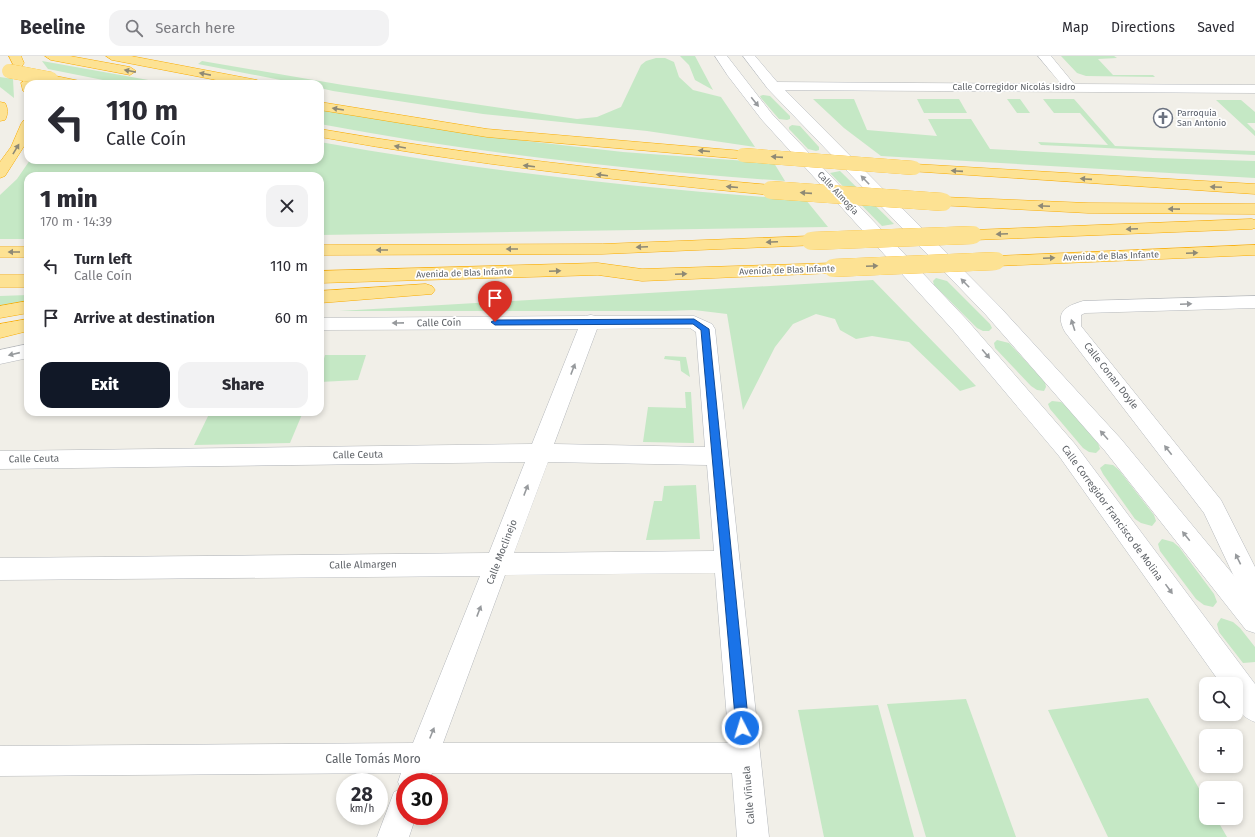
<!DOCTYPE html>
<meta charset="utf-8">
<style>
body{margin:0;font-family:"Fira Sans",sans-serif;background:#f2f2f3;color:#2b2b33;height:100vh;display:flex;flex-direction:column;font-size:15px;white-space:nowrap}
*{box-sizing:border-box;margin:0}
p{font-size:13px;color:#7c7c81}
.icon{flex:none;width:22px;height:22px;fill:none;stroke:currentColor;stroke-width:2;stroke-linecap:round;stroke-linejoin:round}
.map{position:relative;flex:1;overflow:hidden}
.sheet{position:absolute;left:24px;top:116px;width:300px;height:244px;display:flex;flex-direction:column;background:#fff;border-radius:12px;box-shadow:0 2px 6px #0003}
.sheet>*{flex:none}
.banner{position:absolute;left:24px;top:24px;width:300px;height:84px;border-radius:12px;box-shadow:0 2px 6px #0003;background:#fff;color:#2b2b33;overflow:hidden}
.buttons{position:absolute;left:1199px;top:621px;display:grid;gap:8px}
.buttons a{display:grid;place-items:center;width:44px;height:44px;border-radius:8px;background:#fff;box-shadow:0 2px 6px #0003;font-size:20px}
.speed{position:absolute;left:336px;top:717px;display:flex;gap:8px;font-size:20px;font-weight:700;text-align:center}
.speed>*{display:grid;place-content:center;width:52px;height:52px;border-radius:50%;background:#fff;box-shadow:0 2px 6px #0003;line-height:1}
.speed small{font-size:10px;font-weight:400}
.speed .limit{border:6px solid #d22;background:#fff;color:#111}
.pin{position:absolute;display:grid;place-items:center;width:34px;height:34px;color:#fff;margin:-41px -17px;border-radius:50% 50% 50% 0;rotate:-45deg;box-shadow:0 0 4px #0007}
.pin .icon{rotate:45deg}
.me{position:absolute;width:44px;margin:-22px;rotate:355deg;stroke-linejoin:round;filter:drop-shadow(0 0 3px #0008)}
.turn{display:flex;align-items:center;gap:14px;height:84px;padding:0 16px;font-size:18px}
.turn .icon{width:52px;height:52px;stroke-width:2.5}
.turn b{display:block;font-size:28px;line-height:34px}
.round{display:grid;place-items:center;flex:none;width:42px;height:42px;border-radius:12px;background:#f2f2f3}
.headline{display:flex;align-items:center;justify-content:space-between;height:68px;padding:0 16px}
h1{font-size:24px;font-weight:800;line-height:30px}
.button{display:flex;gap:8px;margin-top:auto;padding:8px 16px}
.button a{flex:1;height:46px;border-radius:12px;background:#111827;color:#fff;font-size:16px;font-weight:800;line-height:46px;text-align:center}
.button a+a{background:#f2f2f3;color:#2b2b33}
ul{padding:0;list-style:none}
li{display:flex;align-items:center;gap:12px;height:52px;padding:0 16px}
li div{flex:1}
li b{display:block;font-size:15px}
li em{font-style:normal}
header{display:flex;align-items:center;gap:24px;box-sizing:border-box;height:56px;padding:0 20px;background:#fff;border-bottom:1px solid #e1e1e2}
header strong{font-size:19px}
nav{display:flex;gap:22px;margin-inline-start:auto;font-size:14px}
.search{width:280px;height:36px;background:#f2f2f3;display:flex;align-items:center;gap:10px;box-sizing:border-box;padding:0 14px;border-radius:12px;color:#7c7c81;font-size:15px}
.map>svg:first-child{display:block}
</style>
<header>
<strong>Beeline</strong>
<div class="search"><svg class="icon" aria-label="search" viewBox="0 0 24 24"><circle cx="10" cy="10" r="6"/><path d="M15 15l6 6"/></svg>Search here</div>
<nav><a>Map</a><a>Directions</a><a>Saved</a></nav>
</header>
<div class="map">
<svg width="1255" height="781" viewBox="0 0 1255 781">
<rect width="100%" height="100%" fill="#f1efe8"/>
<g fill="#c5e8c5">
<path d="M680,0H695L713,34L695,24L689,9Z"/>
<path d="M1061,0H1114L1117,2L1098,3L1113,19H1153L1155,21L1086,20L1077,17Z"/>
<path d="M656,2H665L674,6L679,21L693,34L721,41L755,91L647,75L483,58L333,35L320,32V28H301L198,8L202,5L343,29L577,63L597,61L621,51L641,9L646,5Z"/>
<path d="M42,5L154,25L172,28H123L48,13Z"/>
<path d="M0,21L13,23L14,42L0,31Z"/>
<path d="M763,39L770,40L790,60V63L787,64L779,63L761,42L760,40Z"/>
<path d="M813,43H854L867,74L937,80L928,63H971L990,93L1153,102L1255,105V122L881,100L844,72Z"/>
<path d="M917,43H959L967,57H924Z"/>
<path d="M1007,43H1020L1030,57H1017Z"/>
<path d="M1043,43H1074L1115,90L1255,95V99L1041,89L1038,86L1108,89L1080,57H1054Z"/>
<path d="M1216,44H1241L1255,56V67H1247L1255,75V80Z"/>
<path d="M320,54L526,85L623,96L774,107L785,125C629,114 474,97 320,68Z"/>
<path d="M792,69L800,70L819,91V94L816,95L808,93L789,73V71Z"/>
<path d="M320,86C480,115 643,133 806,144L828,171L320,179V120H28V183H0V139L17,123L30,104H320Z"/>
<path d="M840,115L894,168L882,170L830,117Z"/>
<path d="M936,222L947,225L990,268L992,272L989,275H983L977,272L934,229L933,225Z"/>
<path d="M873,224L976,330L960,335L909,286L872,280L856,283L840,274L835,263L816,258L793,268L775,291L743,354L727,258L694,254L666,255H339Z"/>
<path d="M28,239V245L0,250V240Z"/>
<path d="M997,284L1009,287L1045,326L1046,331L1044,335L1037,334L1031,330L995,292L994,287Z"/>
<path d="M325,299H366L358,324L320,326V317Z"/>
<path d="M665,300L686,301L690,321L681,315L680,305L664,303Z"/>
<path d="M685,336H691L694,387L643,386L648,351L686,352Z"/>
<path d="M1052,345L1061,346L1066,350L1098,387L1100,393L1096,397L1089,396L1083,392L1050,353L1048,348Z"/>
<path d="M210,356H303L290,387L194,389Z"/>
<path d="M1105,408L1113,409L1119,414L1154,459L1156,465L1152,470L1141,467L1135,463L1103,418L1100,412Z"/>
<path d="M696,429L700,483L646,484L654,445H662L664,430Z"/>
<path d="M1162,483L1173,486L1179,491L1214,538L1217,546L1213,551L1204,549L1196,543L1160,495L1158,488Z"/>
<path d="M1221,562L1233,566L1240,572L1255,591V606L1243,607L1219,576L1217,568Z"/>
<path d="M1148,642L1206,745V762H1216L1227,781H1108L1048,654Z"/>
<path d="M966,643L1016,781H926L887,648Z"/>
<path d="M878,649L914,781H824L798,654Z"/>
</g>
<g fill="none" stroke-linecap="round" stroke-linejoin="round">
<g stroke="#b5b8bc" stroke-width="1">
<g id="minor">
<path d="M1038,0H1051L1074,28L1255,29V37L773,34L767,30L773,26L1061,28Z"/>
<path d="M1255,240V252L1085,257L1081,259V270L1221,444L1255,511V550L1246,546L1204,457L1065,276C1054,256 1066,250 1083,245Z"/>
<path d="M591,259L596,260H694L712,268L715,273L769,781H737L732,717H432L428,726H405V760H416L409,781H377L394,736L401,733L398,726L401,717L0,720V690L413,687L480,520L0,524V502L489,497L525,406L0,413V395L532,388L578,273L320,274V262L585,260ZM690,272L696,276L705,391L554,388L597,273ZM548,406L707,409L714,495L514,497ZM715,517L729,687H443L505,519Z"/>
<path d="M28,288V302L0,308V294Z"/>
</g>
</g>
<g stroke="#b6babf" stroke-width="1">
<g id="secondary">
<path d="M715,0H727L772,58L967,264L1075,388L1255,628V666C1235,658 1236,648 1236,628H1221L1059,400L953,274L762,64L728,20Z"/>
<path d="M743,0H755L778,27L1000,251L1121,383L1255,545V577L1246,574L1105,395L986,259L768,33Z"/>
</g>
</g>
<g stroke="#f9ab00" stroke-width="1">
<g id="motorway">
<path d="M9,0H21L24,7L22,10H14Z"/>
<path d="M45,0H70L130,11L136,15L130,19L51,4Z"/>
<path d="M106,0H131L257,24L263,28H237L112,4Z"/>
<path d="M51,19L80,25L81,28H57L46,26L45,23Z"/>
<path d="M27,23L32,24L34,28H28V36L23,35L21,27Z"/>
<path d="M0,46L5,47C8,52 8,59 5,64L0,65Z"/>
<path d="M320,46L487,73L743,95L748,96L750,99L748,102L743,103L487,81L320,54Z"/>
<path d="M28,64V84L5,120L0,122V106L11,91L21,68L23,65Z"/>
<path d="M320,73C470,99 620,116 771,129L776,131L779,134L776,137L771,139C620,125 469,108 320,81Z"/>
<path d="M914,108L1255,128V138L909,115L907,112L909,109Z"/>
<path d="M943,141L1088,147L1255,148V158L1088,157L937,149L935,146L937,143Z"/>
<path d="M1252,163L1255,164V172L1252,173L973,184L967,183L965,179L967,175L973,174Z"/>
<path d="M811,180L817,181L819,185L817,189L602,198L320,199V189L602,188Z"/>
<path d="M1255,189V199L996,210L990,209L987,205L990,201L996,200Z"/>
<rect x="0" y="191" width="28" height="10"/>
<path d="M598,207L642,213L833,207L839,208L842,212L839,216L833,217L642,225L598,219L320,227V215Z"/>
<rect x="0" y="219" width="28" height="12"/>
<path d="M426,228L432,230L435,234L432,238L320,247V235Z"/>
<path d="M28,245V257L0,262V250Z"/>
<path d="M28,263V275L0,282V268Z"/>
</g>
</g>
<use href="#minor" fill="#fff" fill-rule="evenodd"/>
<use href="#secondary" fill="#fff" fill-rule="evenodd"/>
<use href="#motorway" fill="#fde293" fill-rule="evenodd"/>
<g stroke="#f9ab00" stroke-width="14" stroke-linecap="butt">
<g id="motorway-bridge-far1">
<path d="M9,15L51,23"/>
<path d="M743,99L914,112"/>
</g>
</g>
<g stroke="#f9ab00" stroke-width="18" stroke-linecap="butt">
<g id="motorway-bridge">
<path d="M771,134L943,146"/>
<path d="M811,185L973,179"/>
<path d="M833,212L996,205"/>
</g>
</g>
<use href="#motorway-bridge-far1" stroke="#fde293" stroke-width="14"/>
<use href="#motorway-bridge" stroke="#fde293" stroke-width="18"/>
</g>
<defs><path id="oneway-solid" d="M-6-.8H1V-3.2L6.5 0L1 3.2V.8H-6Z"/></defs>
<g fill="#8e8975">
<use href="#oneway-solid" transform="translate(130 15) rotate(-169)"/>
<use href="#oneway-solid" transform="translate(205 18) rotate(-169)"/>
<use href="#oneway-solid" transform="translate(338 53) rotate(-171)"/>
<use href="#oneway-solid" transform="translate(400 91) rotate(-170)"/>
<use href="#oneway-solid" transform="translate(16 93) rotate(-59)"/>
<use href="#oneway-solid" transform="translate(704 95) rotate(-175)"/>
<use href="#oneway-solid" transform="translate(777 101) rotate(-176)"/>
<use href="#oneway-solid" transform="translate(529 110) rotate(-173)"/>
<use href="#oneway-solid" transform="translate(957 115) rotate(-176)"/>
<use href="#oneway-solid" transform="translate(602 119) rotate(-173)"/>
<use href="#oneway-solid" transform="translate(1086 123) rotate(-176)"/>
<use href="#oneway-solid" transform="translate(732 131) rotate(-175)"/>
<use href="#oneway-solid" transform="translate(1216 131) rotate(-177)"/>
<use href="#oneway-solid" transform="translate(806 137) rotate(-176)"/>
<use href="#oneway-solid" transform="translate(1044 150) rotate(-178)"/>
<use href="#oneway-solid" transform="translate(1174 153) rotate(-179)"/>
<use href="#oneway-solid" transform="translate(1132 173) rotate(178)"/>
<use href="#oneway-solid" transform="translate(1002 178) rotate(178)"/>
<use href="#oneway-solid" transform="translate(772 186) rotate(178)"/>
<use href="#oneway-solid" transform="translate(642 191) rotate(178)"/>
<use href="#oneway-solid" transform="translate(512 193) rotate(180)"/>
<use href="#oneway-solid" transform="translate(382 194) rotate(180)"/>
<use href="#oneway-solid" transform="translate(14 196) rotate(180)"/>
<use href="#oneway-solid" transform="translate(1192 197) rotate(-2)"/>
<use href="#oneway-solid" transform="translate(1049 202) rotate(-2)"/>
<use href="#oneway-solid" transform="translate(872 210) rotate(-3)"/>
<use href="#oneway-solid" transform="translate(555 215) rotate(-2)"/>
<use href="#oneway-solid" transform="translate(681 218) rotate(-2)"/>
</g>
<g fill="#979a9d">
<use href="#oneway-solid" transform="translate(755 46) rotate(51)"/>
<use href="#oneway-solid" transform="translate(865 124) rotate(-134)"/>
<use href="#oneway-solid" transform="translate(965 227) rotate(-134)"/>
<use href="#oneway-solid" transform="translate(1186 248) rotate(-2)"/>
<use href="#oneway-solid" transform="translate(398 267) rotate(179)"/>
<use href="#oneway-solid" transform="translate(1073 269) rotate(-108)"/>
<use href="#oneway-solid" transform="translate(14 298) rotate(167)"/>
<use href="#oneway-solid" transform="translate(986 298) rotate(50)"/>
<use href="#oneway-solid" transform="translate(573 313) rotate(-69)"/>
<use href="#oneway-solid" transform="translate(1104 379) rotate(-132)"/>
<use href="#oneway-solid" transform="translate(1168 394) rotate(-128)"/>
<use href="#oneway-solid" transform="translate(526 434) rotate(-69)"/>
<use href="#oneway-solid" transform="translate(1186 480) rotate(-129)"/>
<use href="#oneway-solid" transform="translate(1238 503) rotate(-116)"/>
<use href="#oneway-solid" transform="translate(1169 533) rotate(54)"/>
<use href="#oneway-solid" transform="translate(479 555) rotate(-69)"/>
<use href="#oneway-solid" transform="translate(432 677) rotate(-68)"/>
</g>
<path fill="#1a73e8" stroke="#114b97" d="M694,263L709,273L749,672L747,676L742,678L738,676L736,672L701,274L693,268L495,269L491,266L495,264Z"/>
<defs>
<g id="church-ring" transform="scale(1)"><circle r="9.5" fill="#fff" stroke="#6b7280" stroke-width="1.5"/><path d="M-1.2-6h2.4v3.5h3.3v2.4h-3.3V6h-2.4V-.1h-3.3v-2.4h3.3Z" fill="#6b7280"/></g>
</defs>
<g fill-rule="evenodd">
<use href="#church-ring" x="1163" y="62"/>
</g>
<g text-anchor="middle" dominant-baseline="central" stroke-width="3.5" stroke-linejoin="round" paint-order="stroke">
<g font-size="9" fill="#5f6368" stroke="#fff">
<text x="1014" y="31">Calle Corregidor Nicolás Isidro</text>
<text transform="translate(838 137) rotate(47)">Calle Almogía</text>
<text transform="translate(1111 200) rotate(-2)">Avenida de Blas Infante</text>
<text transform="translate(787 214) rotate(-2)">Avenida de Blas Infante</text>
<text transform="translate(464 217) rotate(-2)">Avenida de Blas Infante</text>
</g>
<g font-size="9" fill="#5b616d" stroke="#fff" text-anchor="start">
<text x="1177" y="57">Parroquia<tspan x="1177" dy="10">San Antonio</tspan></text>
</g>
<g font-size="10" fill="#5f6368" stroke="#fff">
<text transform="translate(439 267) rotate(-1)">Calle Coín</text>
<text transform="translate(1111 320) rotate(52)">Calle Conan Doyle</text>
<text transform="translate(358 399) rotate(-1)">Calle Ceuta</text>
<text transform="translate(34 403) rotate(-1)">Calle Ceuta</text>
<text transform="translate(1112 457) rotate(54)">Calle Corregidor Francisco de Molina</text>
<text transform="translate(502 496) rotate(-69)">Calle Moclinejo</text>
<text transform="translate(363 509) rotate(-1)">Calle Almargen</text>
<text transform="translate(749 739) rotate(-95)">Calle Viñuela</text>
</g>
<g font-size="12" fill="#5f6368" stroke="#fff">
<text x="373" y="703">Calle Tomás Moro</text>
</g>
</g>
</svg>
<div class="buttons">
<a><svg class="icon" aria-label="search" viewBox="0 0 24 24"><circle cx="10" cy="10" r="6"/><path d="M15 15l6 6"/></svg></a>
<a>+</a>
<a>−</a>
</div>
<div class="speed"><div>28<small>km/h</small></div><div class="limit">30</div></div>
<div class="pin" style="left:495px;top:266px;background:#d93025"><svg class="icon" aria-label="arrive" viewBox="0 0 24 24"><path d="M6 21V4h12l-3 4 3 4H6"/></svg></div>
<svg class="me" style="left:742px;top:672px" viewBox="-20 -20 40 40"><circle r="17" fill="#1a73e8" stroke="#fff" stroke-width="3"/><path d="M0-11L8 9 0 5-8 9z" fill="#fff"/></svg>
<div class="banner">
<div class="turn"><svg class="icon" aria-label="left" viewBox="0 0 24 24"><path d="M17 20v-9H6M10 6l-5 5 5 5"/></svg><div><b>110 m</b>Calle Coín</div></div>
</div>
<section class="sheet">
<div class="headline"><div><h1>1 min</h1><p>170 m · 14:39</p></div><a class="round"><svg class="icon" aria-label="close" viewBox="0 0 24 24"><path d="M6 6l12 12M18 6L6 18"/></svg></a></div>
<ul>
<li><svg class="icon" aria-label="left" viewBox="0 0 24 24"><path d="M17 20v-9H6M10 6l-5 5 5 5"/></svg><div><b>Turn left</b><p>Calle Coín</p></div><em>110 m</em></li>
<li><svg class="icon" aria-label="arrive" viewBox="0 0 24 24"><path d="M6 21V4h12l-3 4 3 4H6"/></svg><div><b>Arrive at destination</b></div><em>60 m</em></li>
</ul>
<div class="button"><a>Exit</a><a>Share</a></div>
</section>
</div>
